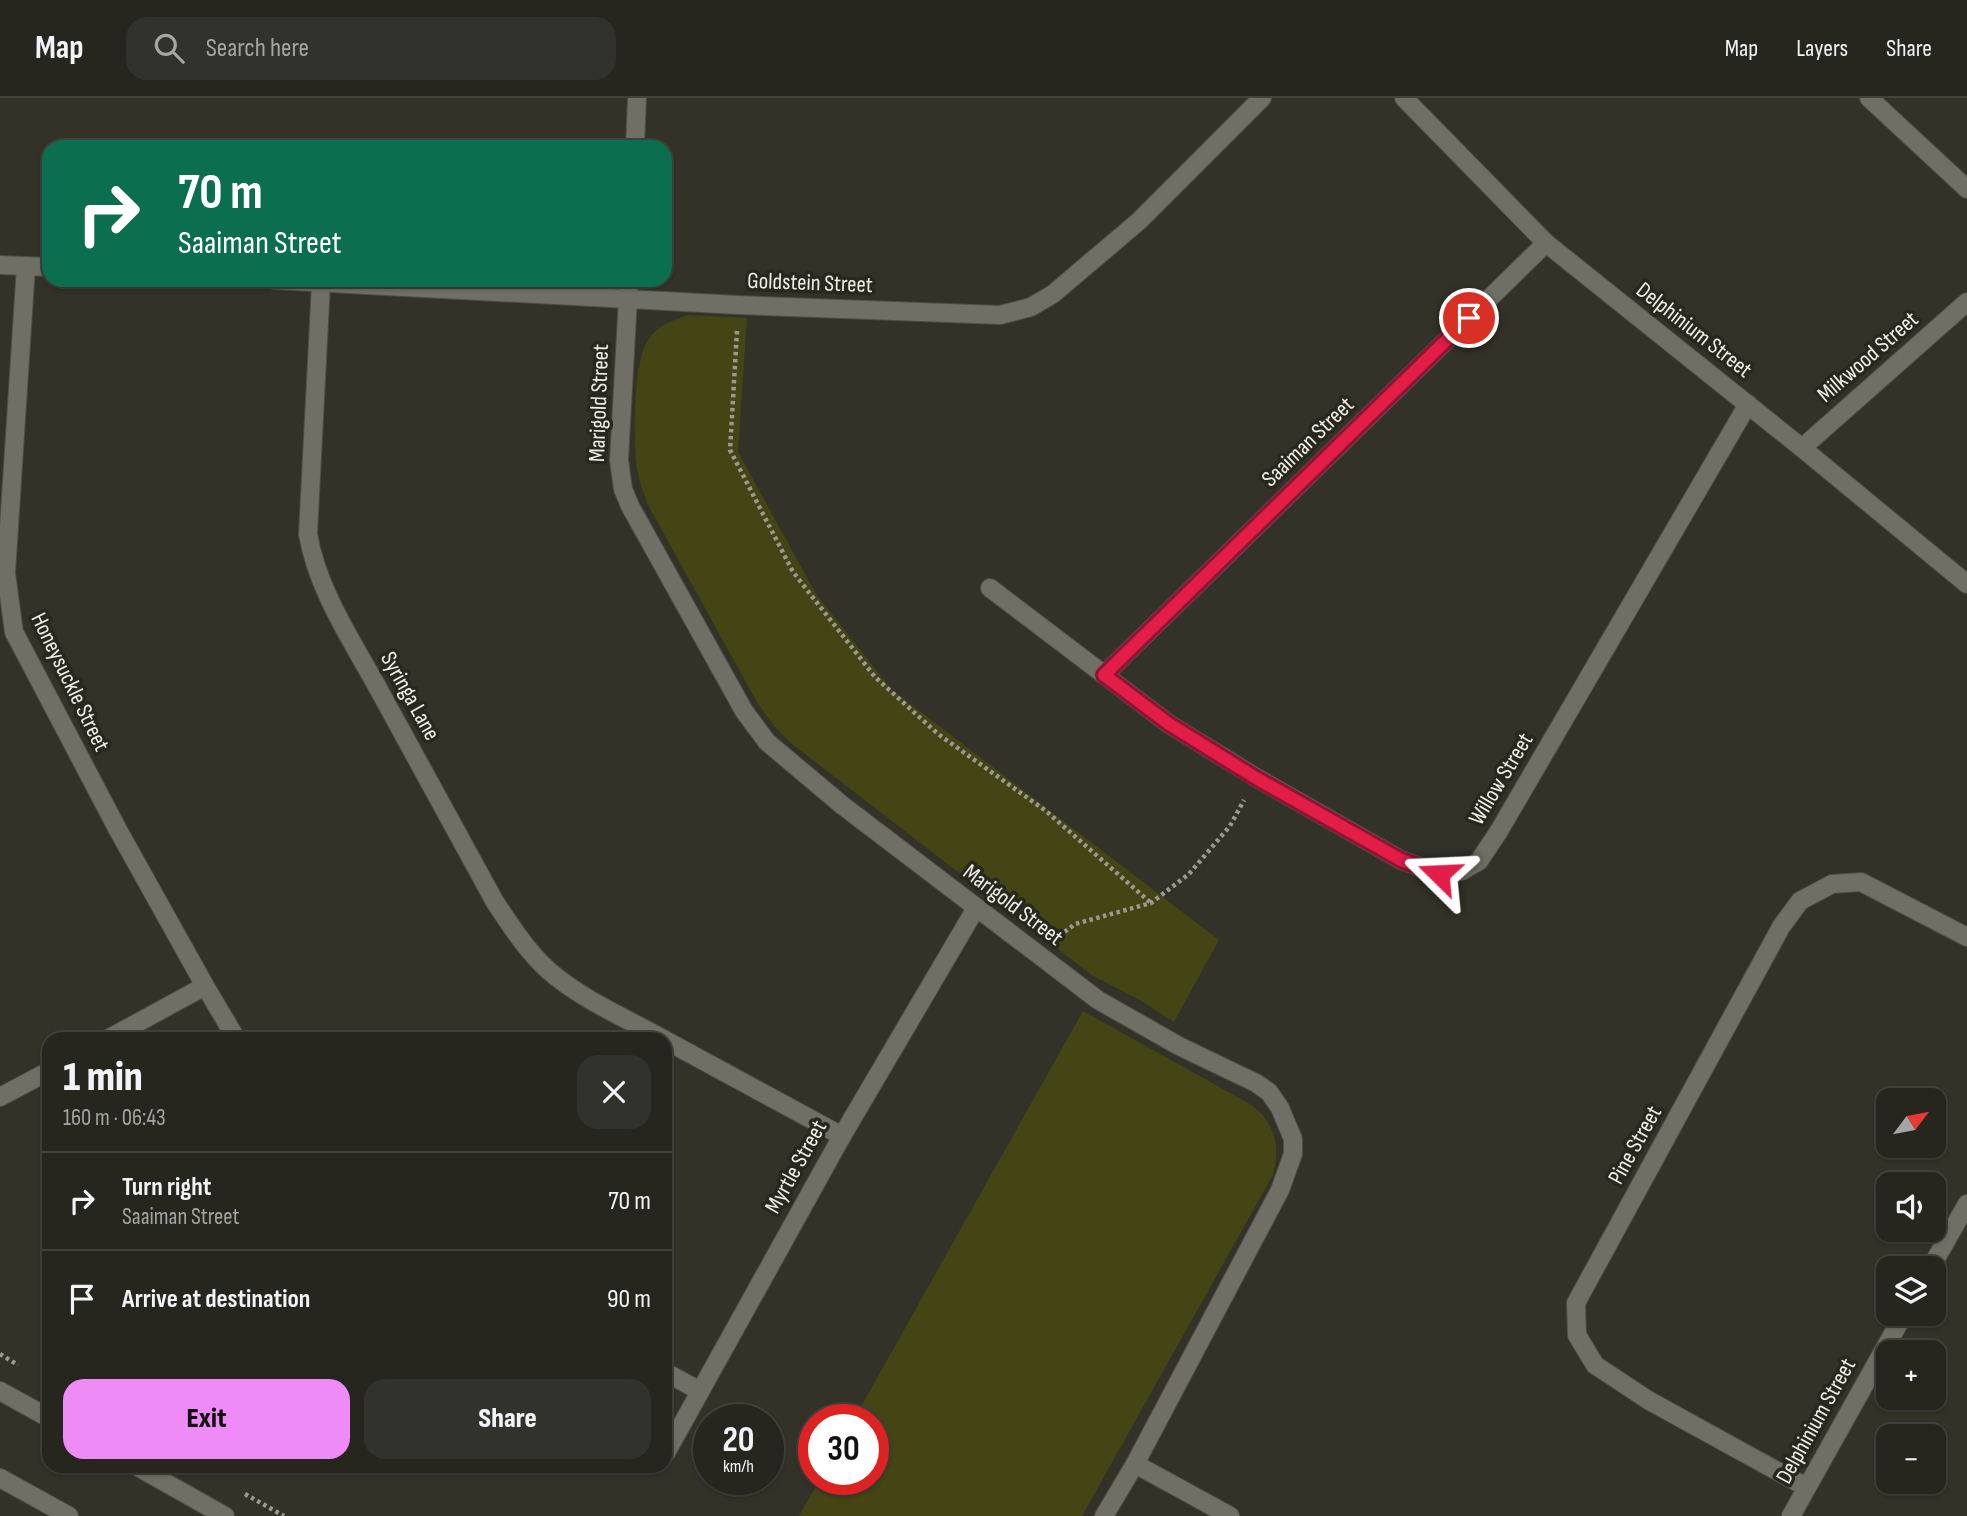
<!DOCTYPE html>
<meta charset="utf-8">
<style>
body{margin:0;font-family:"Sofia Sans Condensed",sans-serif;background:#32322c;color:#f1f3f6;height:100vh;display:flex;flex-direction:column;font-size:26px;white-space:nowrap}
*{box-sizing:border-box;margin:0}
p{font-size:23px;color:#a4a5a4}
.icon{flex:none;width:38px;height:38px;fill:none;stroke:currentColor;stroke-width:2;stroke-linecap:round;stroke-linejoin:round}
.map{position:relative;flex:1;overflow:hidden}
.details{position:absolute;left:42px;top:934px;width:630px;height:441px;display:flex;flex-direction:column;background:#26261f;border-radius:21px;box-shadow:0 2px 5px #0004,0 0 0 2px #42433d}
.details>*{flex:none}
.banner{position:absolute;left:42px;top:42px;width:630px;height:147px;border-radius:21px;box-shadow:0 2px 5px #0004,0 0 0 2px #42433d;background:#0b6e4f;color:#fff;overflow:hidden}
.needle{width:46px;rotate:58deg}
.fabs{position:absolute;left:1876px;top:990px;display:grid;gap:14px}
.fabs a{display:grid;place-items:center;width:70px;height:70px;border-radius:14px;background:#26261f;box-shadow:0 2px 5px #0004,0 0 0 2px #42433d;font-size:35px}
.speed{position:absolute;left:693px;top:1306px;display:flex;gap:14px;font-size:35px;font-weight:700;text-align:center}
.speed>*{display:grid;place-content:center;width:91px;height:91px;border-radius:50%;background:#26261f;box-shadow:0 2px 5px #0004,0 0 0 2px #42433d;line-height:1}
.speed small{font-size:18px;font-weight:400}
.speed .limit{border:10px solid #d22;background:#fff;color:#111}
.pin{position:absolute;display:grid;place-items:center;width:60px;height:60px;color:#fff;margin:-30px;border:4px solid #fff;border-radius:50%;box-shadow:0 2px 7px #0007}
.me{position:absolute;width:77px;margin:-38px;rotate:291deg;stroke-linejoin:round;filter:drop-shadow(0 0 5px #0008)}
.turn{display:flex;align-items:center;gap:24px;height:147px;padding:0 21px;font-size:32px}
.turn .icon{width:91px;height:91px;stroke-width:2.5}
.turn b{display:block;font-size:49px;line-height:60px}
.round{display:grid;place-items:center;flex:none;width:74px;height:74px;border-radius:21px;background:#32322c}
.summary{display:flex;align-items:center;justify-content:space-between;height:119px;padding:0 21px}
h1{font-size:42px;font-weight:800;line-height:52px}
.cta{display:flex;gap:14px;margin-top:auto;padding:14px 21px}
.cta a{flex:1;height:80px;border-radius:21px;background:#ef8bf7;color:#111;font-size:28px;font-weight:800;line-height:80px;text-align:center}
.cta a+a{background:#32322c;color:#f1f3f6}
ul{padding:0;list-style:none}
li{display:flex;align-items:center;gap:21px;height:98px;padding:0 21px;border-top:2px solid #42433d}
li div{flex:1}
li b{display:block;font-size:26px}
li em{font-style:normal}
header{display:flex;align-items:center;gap:42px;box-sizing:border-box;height:98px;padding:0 35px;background:#26261f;border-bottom:2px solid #42433d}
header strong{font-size:33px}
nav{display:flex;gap:38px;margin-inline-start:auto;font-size:24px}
.search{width:490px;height:63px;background:#32322c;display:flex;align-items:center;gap:18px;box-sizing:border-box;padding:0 24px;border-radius:21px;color:#a4a5a4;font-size:26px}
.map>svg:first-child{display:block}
</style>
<header>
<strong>Map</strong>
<div class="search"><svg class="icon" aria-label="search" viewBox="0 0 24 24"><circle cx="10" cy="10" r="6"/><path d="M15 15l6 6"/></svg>Search here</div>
<nav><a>Map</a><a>Layers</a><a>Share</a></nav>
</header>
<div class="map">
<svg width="1967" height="1418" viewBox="0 0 1967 1418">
<rect width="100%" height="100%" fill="#323229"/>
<g fill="#454414">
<path d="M689,217L747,220L738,354L816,496L891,591L1219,842L1174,924L1140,902L1093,878L792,646L774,628L758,606L648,407C644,395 639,383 637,370C633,343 633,264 648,242C658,227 672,222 689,217Z"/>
<path d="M1083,913L1250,1006C1275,1024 1281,1048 1273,1077L1082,1418H799L820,1381H873V1321H854Z"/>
</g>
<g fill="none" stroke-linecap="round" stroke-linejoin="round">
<g stroke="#4d4d45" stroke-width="20">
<g id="minor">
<path d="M1404,0L1546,145L1802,350L1967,486"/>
<path d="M1869,0L1967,91"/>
<path d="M635,49L637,0"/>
<path d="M0,167L49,169"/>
<path d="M26,168L6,475L14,534L118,732L205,888L237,942"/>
<path d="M274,182L738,207L1000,217L1031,209L1053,196L1139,123L1262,0"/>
<path d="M629,182L619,362L623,391L630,408L744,613L767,644L842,707L1098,902L1179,948L1256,985L1269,994L1280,1010L1293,1041V1056L1280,1092L1135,1366L1104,1418"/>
<path d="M321,185L308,436C317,491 352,543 379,592C417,662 456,733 495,804C511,828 527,853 548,872C582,902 626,920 665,942"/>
<path d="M1802,350L1967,204"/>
<path d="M990,490L1169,626L1257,680L1401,762L1439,776L1462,773L1479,763L1499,733L1748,306"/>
<path d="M1104,577L1546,145"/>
<path d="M106,942L205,888"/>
<path d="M665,942L842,1038"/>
<path d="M0,999L49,973"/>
<path d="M1930,1171L1967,1106"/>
<path d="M665,1274L700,1293"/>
<path d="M666,1355L842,1038L976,810"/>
<path d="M1135,1366L1230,1418"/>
<path d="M0,1380L69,1418"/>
<path d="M1806,1389L1648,1302L1595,1267L1577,1237L1576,1205L1781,829L1800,803L1832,786L1861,784L1967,839"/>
<path d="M1791,1418L1904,1216"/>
</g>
</g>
<g stroke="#4d4d45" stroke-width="20">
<g id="tertiary">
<path d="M0,1293L49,1320"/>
<path d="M136,1368L225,1418"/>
</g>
</g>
<g stroke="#999992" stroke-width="4.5" stroke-dasharray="3.5 3.5" stroke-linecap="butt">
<path d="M737,233L730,352L793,474L875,579L938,636L1046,713L1151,805"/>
<path d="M1059,838L1075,826L1151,805L1189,776L1230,728L1244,702"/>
<path d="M0,1256L18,1267"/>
<path d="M245,1396L284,1418"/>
</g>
<use href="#minor" stroke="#6f6f65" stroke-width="18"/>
<use href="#tertiary" stroke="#6f6f65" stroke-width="18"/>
</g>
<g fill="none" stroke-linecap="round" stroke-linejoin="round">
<g stroke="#92132f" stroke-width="18">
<path id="route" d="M1439,776L1401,762L1256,680L1169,626L1104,577L1469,220"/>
</g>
<use href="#route" stroke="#e11d48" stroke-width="12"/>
</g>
<g text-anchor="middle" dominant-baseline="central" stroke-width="7" stroke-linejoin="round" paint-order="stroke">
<g font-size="23" fill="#efefe9" stroke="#28281f">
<text transform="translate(810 185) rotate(2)">Goldstein Street</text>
<text transform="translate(1694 232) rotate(38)">Delphinium Street</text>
<text transform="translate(1868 259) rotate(-41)">Milkwood Street</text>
<text transform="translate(599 305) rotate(-88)">Marigold Street</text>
<text transform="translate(1308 344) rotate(-44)">Saaiman Street</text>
<text transform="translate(70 584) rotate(64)">Honeysuckle Street</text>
<text transform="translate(410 598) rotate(61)">Syringa Lane</text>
<text transform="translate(1501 681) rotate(-59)">Willow Street</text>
<text transform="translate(1013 807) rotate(37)">Marigold Street</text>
<text transform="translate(1635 1047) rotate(-61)">Pine Street</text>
<text transform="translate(796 1069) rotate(-61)">Myrtle Street</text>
<text transform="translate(1816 1323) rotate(-61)">Delphinium Street</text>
</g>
</g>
</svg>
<div class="fabs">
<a><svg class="needle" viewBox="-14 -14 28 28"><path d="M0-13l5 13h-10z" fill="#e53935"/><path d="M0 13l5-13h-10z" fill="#a4a5a4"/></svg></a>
<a><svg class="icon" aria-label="sound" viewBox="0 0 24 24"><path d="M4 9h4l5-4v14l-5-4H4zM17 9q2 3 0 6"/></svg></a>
<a><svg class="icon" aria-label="layers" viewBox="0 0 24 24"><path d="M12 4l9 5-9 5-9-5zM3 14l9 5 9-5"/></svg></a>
<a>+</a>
<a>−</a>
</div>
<div class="speed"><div>20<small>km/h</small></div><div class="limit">30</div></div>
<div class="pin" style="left:1469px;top:220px;background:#d93025"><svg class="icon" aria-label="arrive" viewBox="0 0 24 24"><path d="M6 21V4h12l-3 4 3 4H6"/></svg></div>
<svg class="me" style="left:1439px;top:776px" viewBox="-20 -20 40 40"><path d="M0-17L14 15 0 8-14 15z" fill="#e11d48" stroke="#fff" stroke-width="4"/></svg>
<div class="banner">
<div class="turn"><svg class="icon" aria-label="right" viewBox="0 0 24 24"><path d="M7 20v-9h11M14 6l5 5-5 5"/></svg><div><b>70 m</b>Saaiman Street</div></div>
</div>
<section class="details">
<div class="summary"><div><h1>1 min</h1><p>160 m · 06:43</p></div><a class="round"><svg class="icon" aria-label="close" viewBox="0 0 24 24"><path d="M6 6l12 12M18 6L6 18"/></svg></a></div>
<ul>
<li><svg class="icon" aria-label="right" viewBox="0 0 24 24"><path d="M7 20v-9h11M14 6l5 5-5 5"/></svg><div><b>Turn right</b><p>Saaiman Street</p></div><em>70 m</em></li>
<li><svg class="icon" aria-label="arrive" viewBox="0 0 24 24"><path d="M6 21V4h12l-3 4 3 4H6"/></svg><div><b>Arrive at destination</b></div><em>90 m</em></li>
</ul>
<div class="cta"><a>Exit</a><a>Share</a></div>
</section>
</div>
